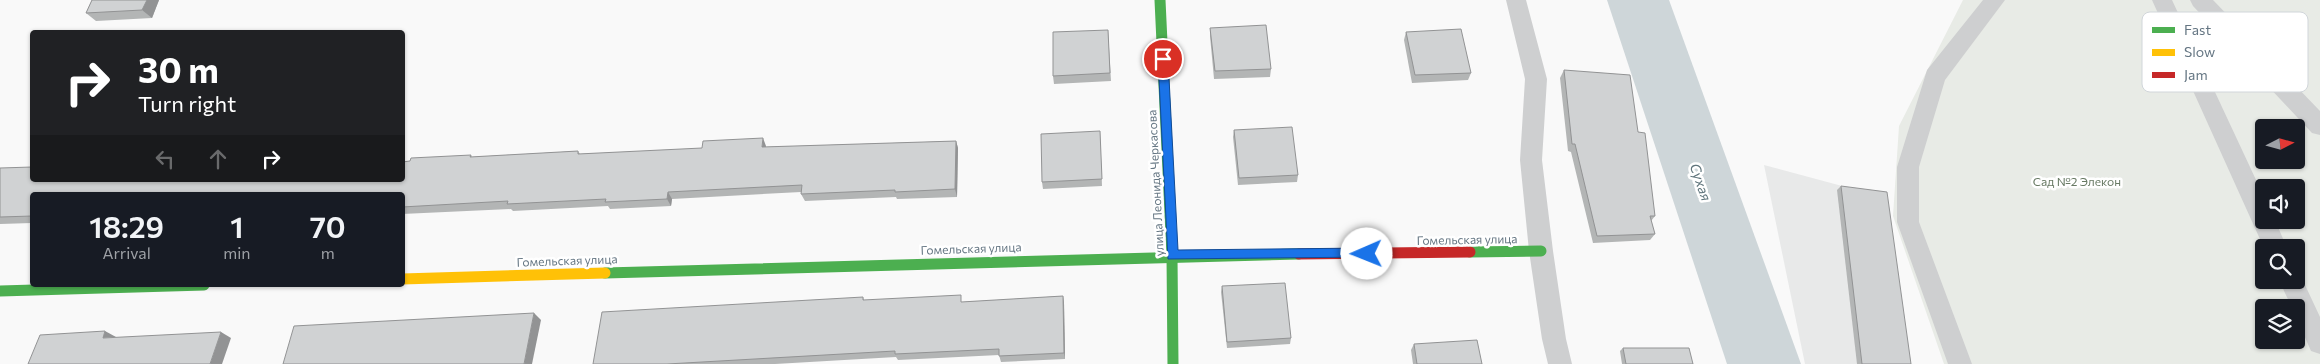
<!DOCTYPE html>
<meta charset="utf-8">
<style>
body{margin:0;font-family:Commissioner,sans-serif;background:#242831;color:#f1f3f6;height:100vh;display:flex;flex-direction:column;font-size:19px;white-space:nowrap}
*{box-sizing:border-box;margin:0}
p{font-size:16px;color:#9ea1a6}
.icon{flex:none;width:28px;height:28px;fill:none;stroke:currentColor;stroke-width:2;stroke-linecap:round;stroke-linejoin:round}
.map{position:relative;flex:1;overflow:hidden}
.sheet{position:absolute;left:30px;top:192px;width:375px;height:95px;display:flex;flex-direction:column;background:#171b24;border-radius:5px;box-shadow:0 1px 4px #0004}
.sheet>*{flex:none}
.banner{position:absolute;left:30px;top:30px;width:375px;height:152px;border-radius:5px;box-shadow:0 1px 4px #0004;background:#202124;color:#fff;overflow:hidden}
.needle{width:32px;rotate:84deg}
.controls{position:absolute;left:2255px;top:119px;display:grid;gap:10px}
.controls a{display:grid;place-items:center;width:50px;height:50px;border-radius:5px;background:#171b24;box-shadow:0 1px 4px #0004;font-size:25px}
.pin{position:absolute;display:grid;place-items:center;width:42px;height:42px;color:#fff;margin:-21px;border:2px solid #fff;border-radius:50%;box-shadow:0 1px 5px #0007}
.me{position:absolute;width:55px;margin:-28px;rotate:269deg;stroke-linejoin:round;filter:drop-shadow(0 0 4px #0008)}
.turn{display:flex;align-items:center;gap:18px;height:105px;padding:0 25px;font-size:22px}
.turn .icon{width:65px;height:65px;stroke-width:2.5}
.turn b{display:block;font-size:35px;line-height:42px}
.lanes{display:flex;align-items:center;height:48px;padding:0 25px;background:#0003;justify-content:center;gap:25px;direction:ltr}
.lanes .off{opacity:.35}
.eta{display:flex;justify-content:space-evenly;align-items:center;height:85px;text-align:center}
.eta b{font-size:30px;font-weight:600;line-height:35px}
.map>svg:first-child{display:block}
</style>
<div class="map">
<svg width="2320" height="364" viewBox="0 0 2320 364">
<rect width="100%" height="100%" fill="#f9f9f9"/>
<path fill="#e8e9e9" d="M1764,165L1883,197L1906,364H1805Z"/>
<path fill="#e8ebe6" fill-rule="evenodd" d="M1963,0H2320V364H1944L1893,216L1899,126ZM2264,128H2296V160H2264ZM2264,188H2296V220H2264ZM2264,248H2296V280H2264ZM2264,308H2296V340H2264Z"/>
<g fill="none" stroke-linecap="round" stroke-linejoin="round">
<path fill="#ced6d9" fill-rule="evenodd" d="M1607,0H1669L1801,364H1727Z"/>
<g fill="#cecfd0" fill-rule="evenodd">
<path d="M1506,0H1526L1547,79L1542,160L1553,251L1566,339L1572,364H1548L1542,339L1529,251L1520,160L1525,79Z"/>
<path d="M1983,0H2005L1945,80L1919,167V222L1972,364H1948L1897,222V167L1927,70Z"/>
<path d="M2152,0H2172L2264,197V220H2275L2287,248H2264Z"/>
<path d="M2190,0H2213L2320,111V135L2312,133L2193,6Z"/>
<path d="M2296,271L2299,272L2320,317V354L2311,351L2296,317V308H2292L2279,280H2296Z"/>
</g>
<g stroke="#4caf50" stroke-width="11">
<path d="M1160,0L1172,256L1173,364"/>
<path d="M1470,252L1541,251"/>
<path d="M605,273L1299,254"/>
<path d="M0,291L204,285"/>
</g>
<path stroke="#ffc107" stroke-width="11" d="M402,279L605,273"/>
<path stroke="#c62828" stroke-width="11" d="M1299,254L1470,252"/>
</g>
<g fill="#b3b5b5">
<path d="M92,0H159L152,18L96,21L86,13Z"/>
<path d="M1210,28L1271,69L1270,77L1214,79L1210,36Z"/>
<path d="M1108,30L1111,81L1054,84L1053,76Z"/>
<path d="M1406,32L1471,73L1468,80L1412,83L1404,40Z"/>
<path d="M1564,70L1638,132L1655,216L1651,221L1655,234L1650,240L1593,243L1571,152L1568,151L1560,78Z"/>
<path d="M1234,130L1298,175L1297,182L1238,185L1233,137Z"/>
<path d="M1100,131L1102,186L1043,189L1042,182Z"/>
<path d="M956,141L958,148L957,197L897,199L896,197L805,201L801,194V192L672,199L671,206L610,209L608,206L513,211L511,209L402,214V195H32V223L0,224V168L402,180L471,155L472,157L578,151L580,154L766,146V147Z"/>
<path d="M1841,186L1911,364H1857L1837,190Z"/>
<path d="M1222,286L1291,338L1290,344L1227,348L1221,292Z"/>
<path d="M1063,296L1064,303L1065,359L1001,362L999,355L898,360L896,357L775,364H593L863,297L864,300L963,302Z"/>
<path d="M1414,344L1482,364H1413L1411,350Z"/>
<path d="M1623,348L1693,364H1622L1620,351Z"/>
</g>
<g fill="#929394">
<path d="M147,0H159L152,18L142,10Z"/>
<path d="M763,138L766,146L765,155L762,147Z"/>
<path d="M956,141L958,148L957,197L955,189Z"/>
<path d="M668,192L672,199L671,206L667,199Z"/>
<path d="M1063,296L1064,303L1065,359L1064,353Z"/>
<path d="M534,313L541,320L532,364H524Z"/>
<path d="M105,331L116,337L103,338Z"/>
<path d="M221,332L231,338L222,364H210Z"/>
</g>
<g fill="#d0d2d3" stroke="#929394">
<path d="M92,0H147L142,10L86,13Z"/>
<path d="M1266,25L1271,69L1215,71L1210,28Z"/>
<path d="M1461,29L1471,73L1415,75L1406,32Z"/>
<path d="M1108,30L1110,73L1053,76V32Z"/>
<path d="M1564,70L1630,75L1638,132L1645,133L1655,216H1650L1655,234L1597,236L1575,144H1572Z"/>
<path d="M1292,127L1298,175L1239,178L1234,130Z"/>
<path d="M1100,131L1102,179L1042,182L1041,134Z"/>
<path d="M763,138L762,147L956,141L955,189L895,192V190L801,194L802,185L668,192L667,199L605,202L606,199L507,204L508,201L402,207V195H32V216L0,217V168L32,167V180H402V162L410,161L411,158L471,155L470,157L578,151V154L702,148L703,141Z"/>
<path d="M1841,186L1887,192L1911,364H1862Z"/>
<path d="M1285,283L1291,338L1227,342L1222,286Z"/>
<path d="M961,295V302L1063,296L1064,353L999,356V349L895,354V351L667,364H593L602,312L863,297V300Z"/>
<path d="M534,313L524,364H283L294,326Z"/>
<path d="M105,331L103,338L221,332L210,364H28L40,335Z"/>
<path d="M1477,340L1482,364H1417L1414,344Z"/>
<path d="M1623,348H1689L1693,364H1626Z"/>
</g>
<path fill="#1a73e8" stroke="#114b97" d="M1163,55L1168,59L1178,250L1367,248L1372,254L1371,257L1168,259L1158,59Z"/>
<g text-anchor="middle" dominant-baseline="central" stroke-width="5" stroke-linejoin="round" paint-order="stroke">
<g font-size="12" fill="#687a64" stroke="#fff">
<text x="2077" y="181">Сад №2 Элекон</text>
</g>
<g font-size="12" fill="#657683" stroke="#fff">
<text transform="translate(1155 183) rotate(-93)">улица Леонида Черкасова</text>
<text transform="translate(1467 239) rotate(-1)">Гомельская улица</text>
<text transform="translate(971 248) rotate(-2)">Гомельская улица</text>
<text transform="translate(567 260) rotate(-2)">Гомельская улица</text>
</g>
<g font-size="14" font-style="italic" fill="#60757c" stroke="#fff">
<text transform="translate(1701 182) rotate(71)">Сухая</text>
</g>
</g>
<rect x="2142" y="12" width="166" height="80" rx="8" fill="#fff" stroke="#d1d6da" stroke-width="1"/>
<rect x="2152" y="27" width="23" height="6" fill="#4caf50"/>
<rect x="2152" y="49" width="23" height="7" fill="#ffc107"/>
<rect x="2152" y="72" width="23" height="6" fill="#c62828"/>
<g font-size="14" fill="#657683">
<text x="2184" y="35">Fast</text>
<text x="2184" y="57">Slow</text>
<text x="2184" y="80">Jam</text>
</g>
</svg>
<div class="controls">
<a><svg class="needle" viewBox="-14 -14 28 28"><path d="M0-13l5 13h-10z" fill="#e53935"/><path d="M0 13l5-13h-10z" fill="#9ea1a6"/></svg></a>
<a><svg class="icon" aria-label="sound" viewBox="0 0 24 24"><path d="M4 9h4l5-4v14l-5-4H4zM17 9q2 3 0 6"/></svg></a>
<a><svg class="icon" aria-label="search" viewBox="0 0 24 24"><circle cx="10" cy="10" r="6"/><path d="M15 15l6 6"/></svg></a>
<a><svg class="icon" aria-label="layers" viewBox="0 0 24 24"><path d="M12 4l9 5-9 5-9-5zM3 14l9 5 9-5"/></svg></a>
</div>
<div class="pin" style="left:1163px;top:59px;background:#d93025"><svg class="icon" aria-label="arrive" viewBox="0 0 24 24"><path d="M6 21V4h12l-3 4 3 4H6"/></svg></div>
<svg class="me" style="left:1367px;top:254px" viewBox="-20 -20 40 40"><circle r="19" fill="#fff"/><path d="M0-13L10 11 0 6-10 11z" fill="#1a73e8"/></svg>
<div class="banner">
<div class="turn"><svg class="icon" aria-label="right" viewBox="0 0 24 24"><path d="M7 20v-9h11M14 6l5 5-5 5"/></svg><div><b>30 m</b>Turn right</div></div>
<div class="lanes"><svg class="icon off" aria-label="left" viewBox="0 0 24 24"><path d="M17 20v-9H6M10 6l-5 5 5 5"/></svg><svg class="icon off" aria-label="ahead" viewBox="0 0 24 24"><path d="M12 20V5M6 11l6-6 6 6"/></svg><svg class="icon" aria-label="right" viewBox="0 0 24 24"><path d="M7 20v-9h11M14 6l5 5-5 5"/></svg></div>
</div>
<section class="sheet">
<div class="eta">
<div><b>18:29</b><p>Arrival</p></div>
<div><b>1</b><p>min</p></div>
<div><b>70</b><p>m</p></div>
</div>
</section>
</div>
